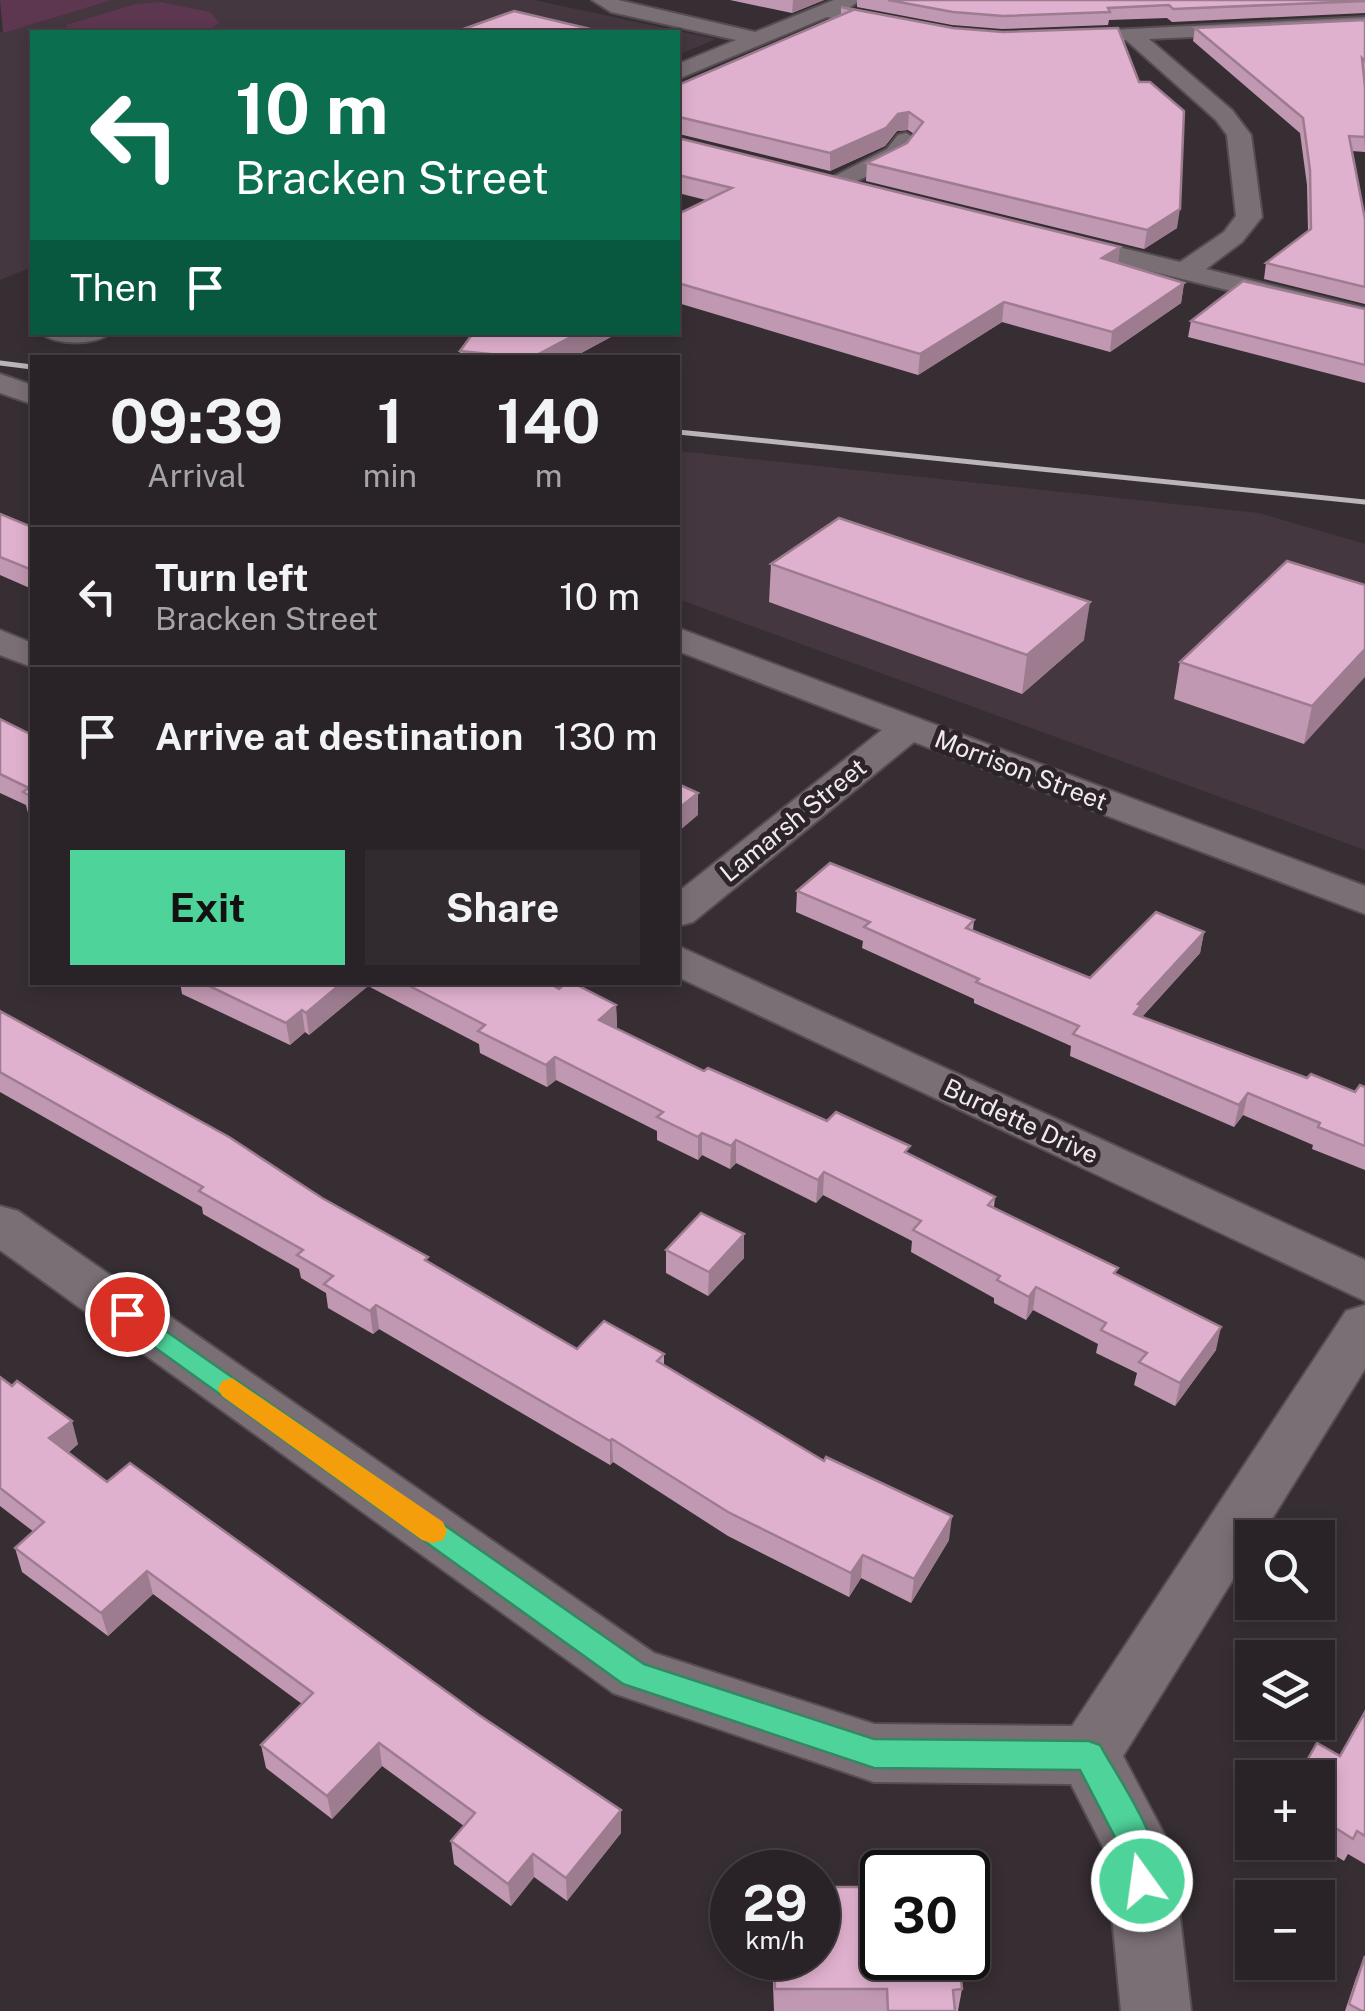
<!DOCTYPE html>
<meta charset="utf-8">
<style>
body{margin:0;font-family:"Public Sans",sans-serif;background:#312a2e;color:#f1f3f6;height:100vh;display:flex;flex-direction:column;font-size:38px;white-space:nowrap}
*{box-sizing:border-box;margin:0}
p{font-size:32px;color:#a5a4a7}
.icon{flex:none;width:55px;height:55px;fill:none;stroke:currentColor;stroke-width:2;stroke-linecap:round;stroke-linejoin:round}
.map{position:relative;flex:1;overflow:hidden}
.sheet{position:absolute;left:30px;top:355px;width:650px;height:630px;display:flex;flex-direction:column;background:#292226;border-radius:0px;box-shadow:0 5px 15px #0003,0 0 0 2px #453f43}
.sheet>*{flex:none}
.top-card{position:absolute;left:30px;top:30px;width:650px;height:305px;border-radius:0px;box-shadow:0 5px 15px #0003,0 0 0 2px #453f43;background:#0b6e4f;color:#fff;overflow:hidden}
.buttons{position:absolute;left:1235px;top:1520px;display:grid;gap:20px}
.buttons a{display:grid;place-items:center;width:100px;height:100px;border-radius:0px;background:#292226;box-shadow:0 5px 15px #0003,0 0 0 2px #453f43;font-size:50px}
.speed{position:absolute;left:710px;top:1850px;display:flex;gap:20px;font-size:50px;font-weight:700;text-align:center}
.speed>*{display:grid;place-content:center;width:130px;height:130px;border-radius:50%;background:#292226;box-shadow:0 5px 15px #0003,0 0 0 2px #453f43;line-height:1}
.speed small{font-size:25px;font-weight:400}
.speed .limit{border:5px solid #111;border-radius:15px;background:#fff;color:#111}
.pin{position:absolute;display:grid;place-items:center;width:85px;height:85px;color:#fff;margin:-42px;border:5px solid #fff;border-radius:50%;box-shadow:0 2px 10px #0007}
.me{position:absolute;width:110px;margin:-55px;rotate:346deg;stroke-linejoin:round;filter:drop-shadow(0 0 8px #0008)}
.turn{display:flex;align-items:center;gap:35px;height:210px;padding:0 40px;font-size:45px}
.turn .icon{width:130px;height:130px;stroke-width:2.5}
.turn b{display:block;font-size:70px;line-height:85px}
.then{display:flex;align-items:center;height:95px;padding:0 40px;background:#0003;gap:20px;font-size:38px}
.eta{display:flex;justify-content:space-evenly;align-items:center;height:170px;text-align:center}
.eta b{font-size:60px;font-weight:700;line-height:70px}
.primary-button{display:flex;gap:20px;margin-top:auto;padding:20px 40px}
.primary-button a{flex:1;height:115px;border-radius:0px;background:#4ed39a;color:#111;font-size:40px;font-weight:700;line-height:115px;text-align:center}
.primary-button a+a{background:#312a2e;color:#f1f3f6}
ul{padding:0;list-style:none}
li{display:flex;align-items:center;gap:30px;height:140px;padding:0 40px;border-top:2px solid #453f43}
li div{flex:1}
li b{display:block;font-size:38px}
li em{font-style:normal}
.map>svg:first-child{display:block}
</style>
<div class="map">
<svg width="1365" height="2011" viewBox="0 0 1365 2011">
<rect width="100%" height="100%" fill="#372e33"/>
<g fill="#443740">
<path d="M112,0H534L716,39L678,55V32H32V267L0,280V32Z"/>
<path d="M678,451L1259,513L1365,544V850L678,599Z"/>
</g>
<g fill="#5c374f">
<path d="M0,0H112L3,33Z"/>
<path d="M160,2L210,12L219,23L207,32H77L68,30L66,25L136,4Z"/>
</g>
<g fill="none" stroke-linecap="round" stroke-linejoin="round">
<g stroke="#554d52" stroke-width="4">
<g id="minor">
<path d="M592,0H618L755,32L834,0H861L847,9L909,21L912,25L902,31L827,17L678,79V64L736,40L611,12Z"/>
<path d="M1365,17V29L1149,39L1232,110L1251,135L1262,217L1242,242L1206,269L1365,308V324L1052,247L1048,241L1061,233L1180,262L1224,232L1236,216L1227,135L1216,120L1126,40L1060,43L1050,37L1053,33Z"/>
<path d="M906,133L918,140L903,159L842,188L833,190L821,183L887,149L898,135Z"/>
<path d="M40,332H111C98,346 53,346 40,332Z"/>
<path d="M0,374L32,385V404L0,393Z"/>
<path d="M678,628L1365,886V914L914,742L693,922L678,926V892L882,730L678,651Z"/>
<path d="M0,630L32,643V667L0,655Z"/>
<path d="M678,946L1365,1260V1301L678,977Z"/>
<path d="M0,1206L18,1211L654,1653L874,1724L1072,1726L1346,1311L1365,1305V1369L1260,1538H1252V1549L1123,1756L1172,1849L1191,2011H1121L1106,1853L1071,1784L874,1782L613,1693L0,1250Z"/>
</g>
</g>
<use href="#minor" fill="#796f75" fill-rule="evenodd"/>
<g stroke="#bbb4b8" stroke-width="5">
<path d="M0,363L32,367"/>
<path d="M678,432L1365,502"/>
</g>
</g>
<g fill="#c198b1">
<path d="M730,0H824L792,13Z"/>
<path d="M857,0H1365V13L1172,22L1167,18L1109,20L1108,25L1002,29L952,25L857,7Z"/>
<path d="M841,7L953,28L1177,228L1144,249L866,181L867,163L907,143L914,134L908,130L897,131L885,146L830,171L679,134L678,85L841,16Z"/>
<path d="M1365,20V76L1364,75L1365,152L1352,151L1365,219V304L1264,279L1266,263L1308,231L1307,185L1300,133L1193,41L1195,28Z"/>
<path d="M678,138L1184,283L1181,303L1110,352L1002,322L918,375L678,303V214L706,200L678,193Z"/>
<path d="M1365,309V383L1188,337L1191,321Z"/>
<path d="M474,332H620L572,358H460V351Z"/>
<path d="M0,514L32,527V589L0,575Z"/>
<path d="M771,564L1084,640L1022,694L769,602Z"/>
<path d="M1365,585L1304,744L1174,699L1180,662Z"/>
<path d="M0,719L32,735V816L28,813L26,805L0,793Z"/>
<path d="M797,891L974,920L973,930L1090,978L1204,932L1200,953L1142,1017L1307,1078L1355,1092L1365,1087V1170L1312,1149L1313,1145L1243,1115L1234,1127L1070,1056L1071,1046L974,1003V999L862,948L863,941L796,912Z"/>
<path d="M180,982H547L559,989L616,1005L617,1027L616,1028L704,1071L909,1154L995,1197L994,1207L1117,1275L1216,1350L1175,1406L1134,1385L1137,1373L1096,1353L1098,1344L1033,1310L1026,1320L994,1303V1298L911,1252L912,1241L823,1195L816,1203L736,1163L730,1169L702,1155L698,1160L657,1140V1131L556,1080L547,1087L480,1053L479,1044L368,986L309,1035L305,1032L290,1045L182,994Z"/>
<path d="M0,1011L577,1349L664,1354V1365L949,1540L911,1603L861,1578L849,1597L728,1536L613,1462L610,1465L379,1329L373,1334L328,1308L326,1293L301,1278L299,1269L203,1214L202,1207L0,1092Z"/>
<path d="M666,1250L744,1258L708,1296L666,1273Z"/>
<path d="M0,1377L78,1444L68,1453L107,1482L479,1715L621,1810V1833L567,1901L534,1877L511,1906L454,1864L451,1841L464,1826L382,1766L332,1819L266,1768L261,1745L302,1704L153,1594L108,1636L22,1572L15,1548L34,1532L0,1506Z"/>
<path d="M1365,1712V1864L1348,1854L1344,1861L1313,1842H1318V1778L1340,1756Z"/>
<path d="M1365,1956V2011H1345L1356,1978Z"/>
<path d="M772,1958H818L962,1989L958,2011H774Z"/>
</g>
<g fill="#9d7c90">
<path d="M793,0H824L792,13Z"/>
<path d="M909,112L908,130L897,131L885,146L830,171V153L898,114Z"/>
<path d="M1180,209L1177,228L1144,249L1147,230Z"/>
<path d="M1120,247L1118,266L1102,258Z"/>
<path d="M1184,283L1181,303L1110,352L1112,332Z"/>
<path d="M1004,302L1002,322L918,375L920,354Z"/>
<path d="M580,332H620L572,358H531Z"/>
<path d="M1090,602L1084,640L1022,694L1027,655Z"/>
<path d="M1365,649V677L1304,744L1312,706Z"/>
<path d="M698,793V815L678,832V809Z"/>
<path d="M1204,932L1200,953L1138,1021L1134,1014L1138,1004Z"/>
<path d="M343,982H368V986L309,1035L306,1013Z"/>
<path d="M616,1005L617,1027L599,1042V1020Z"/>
<path d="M302,1010L305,1032L290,1045L286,1023Z"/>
<path d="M555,1057L556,1080L547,1087L546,1065Z"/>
<path d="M1248,1093L1243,1115L1234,1127L1239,1105Z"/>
<path d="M702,1133V1155L698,1160V1137Z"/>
<path d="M736,1140V1163L730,1169L731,1146Z"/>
<path d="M824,1172L823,1195L816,1203L818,1180Z"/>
<path d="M744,1234V1258L708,1296L709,1272Z"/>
<path d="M1036,1287L1033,1310L1026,1320L1029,1297Z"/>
<path d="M376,1305L379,1329L373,1334L370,1311Z"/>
<path d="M1221,1327L1216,1350L1175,1406L1180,1383Z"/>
<path d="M72,1421L78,1444L56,1462L49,1438Z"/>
<path d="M612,1439L613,1462L610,1465V1441Z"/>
<path d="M952,1516L949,1540L911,1603L914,1579Z"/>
<path d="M863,1555L861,1578L849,1597L851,1573Z"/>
<path d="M147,1571L153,1594L108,1636L101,1613Z"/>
<path d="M379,1743L382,1766L332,1819L327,1796Z"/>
<path d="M621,1810V1833L567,1901L566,1878Z"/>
<path d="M533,1854L534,1877L511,1906L508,1884Z"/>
</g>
<g fill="#e0b1ce" stroke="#9d7c90" stroke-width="2.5">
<path d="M888,0H1365V1L1173,9L1169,5L1108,8L1110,12L1003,16L953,12Z"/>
<path d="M841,7L953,28L1003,32L1118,28L1139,82H1150L1184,111L1180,209L1147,230L867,163L907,143L923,122L909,112L898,114L886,128L830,153L679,117L678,118V85L853,10Z"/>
<path d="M514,11L586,28L574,32H455Z"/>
<path d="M1365,20V61L1362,58L1365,87V137L1349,136L1365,219V287L1266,263L1311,229L1310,170L1303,118L1195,28Z"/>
<path d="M678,138L1120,247L1102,258L1184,283L1112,332L1004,302L920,354L678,283V214L732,188L678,175Z"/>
<path d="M1243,281L1365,309V365L1191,321Z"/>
<path d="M474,332H580L531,358L460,351Z"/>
<path d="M0,514L32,527V570L0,557Z"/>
<path d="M839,518L1090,602L1027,655L771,564Z"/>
<path d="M1287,561L1365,585V649L1312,706L1180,662Z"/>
<path d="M0,719L32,735V797L23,792L29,788L0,774Z"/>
<path d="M678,784L698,793L678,809Z"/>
<path d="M830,863L974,920L966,928L1090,978L1156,912L1204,932L1138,1004L1141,1005L1134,1014L1307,1078L1311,1074L1355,1092L1360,1085L1365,1087V1146L1318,1127L1320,1123L1248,1093L1239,1105L1073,1034L1079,1026L976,982L979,979L864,927L870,922L797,891Z"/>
<path d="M201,982H343L306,1013L302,1010L286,1023Z"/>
<path d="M402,982H547L559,989L567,982H571L616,1005L599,1020L704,1071L708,1068L827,1121L836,1112L910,1146L905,1152L995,1197L988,1205L1118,1268L1114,1273L1221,1327L1180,1383L1139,1362L1147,1353L1101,1330L1106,1323L1036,1287L1029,1297L997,1280L1000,1276L913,1230L921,1221L824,1172L818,1180L736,1140L731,1146L702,1133L698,1137L657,1117L663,1112L555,1057L546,1065L478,1031L485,1025Z"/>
<path d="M0,1011L229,1137L322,1198L428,1257L425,1260L577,1349L604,1321L664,1354L657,1361L824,1461L826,1457L952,1516L914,1579L863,1555L851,1573L728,1512L612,1439L610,1441L376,1305L370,1311L324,1284L333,1276L297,1255L303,1250L199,1191L203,1187L0,1072Z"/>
<path d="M701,1213L744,1234L709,1272L666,1250Z"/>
<path d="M0,1377L12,1386L17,1381L72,1421L49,1438L107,1482L130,1463L479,1715L621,1810L566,1878L533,1854L508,1884L451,1841L475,1813L379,1743L327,1796L261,1745L313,1693L147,1571L101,1613L15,1548L44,1522L0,1488Z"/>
<path d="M1365,1712V1836L1357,1831L1353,1839L1318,1817V1778H1297L1317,1743L1340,1756Z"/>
<path d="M818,1887H882V1958H959L962,1989L953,1990L955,2011H888L887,1989H775L774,1958H818Z"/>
<path d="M1365,1956V2011H1362L1349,2004Z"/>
</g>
<path fill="#4ed39a" stroke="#338964" stroke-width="2.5" d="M127,1304L644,1664L874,1739L1089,1741L1100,1745C1120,1782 1172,1851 1154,1892L1142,1897L1130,1892L1122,1851L1080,1770L874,1768L623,1684L118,1321L114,1314L118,1307Z"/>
<path fill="#f59e0b" d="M232,1378L443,1522L447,1531L443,1540L432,1543L422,1540L222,1396L218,1389L222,1381Z"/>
<g text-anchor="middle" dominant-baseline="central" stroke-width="10" stroke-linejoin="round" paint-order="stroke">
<g font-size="25" fill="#f0eaee" stroke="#2d2429">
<text transform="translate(1021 770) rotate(21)">Morrison Street</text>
<text transform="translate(793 820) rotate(-39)">Lamarsh Street</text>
<text transform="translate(1021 1121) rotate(25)">Burdette Drive</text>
</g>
</g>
</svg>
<div class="buttons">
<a><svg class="icon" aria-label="search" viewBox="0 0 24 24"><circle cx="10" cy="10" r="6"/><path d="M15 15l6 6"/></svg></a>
<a><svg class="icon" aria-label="layers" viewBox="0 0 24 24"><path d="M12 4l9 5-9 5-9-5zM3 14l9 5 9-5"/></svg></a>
<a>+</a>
<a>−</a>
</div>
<div class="speed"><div>29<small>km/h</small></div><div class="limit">30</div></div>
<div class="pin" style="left:127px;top:1314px;background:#d93025"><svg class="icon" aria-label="arrive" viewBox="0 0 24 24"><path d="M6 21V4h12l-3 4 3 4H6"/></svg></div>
<svg class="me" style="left:1142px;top:1881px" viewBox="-20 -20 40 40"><circle r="17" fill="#4ed39a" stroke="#fff" stroke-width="3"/><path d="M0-11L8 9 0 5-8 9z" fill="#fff"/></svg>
<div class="top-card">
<div class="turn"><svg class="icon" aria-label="left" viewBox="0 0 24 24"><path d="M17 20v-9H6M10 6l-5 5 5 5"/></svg><div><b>10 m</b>Bracken Street</div></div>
<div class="then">Then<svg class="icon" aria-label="arrive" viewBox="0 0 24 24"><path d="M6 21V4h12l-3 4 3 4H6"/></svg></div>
</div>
<section class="sheet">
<div class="eta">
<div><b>09:39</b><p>Arrival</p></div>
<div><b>1</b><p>min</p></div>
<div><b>140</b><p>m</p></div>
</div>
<ul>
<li><svg class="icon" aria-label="left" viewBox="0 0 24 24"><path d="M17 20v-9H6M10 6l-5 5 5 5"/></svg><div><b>Turn left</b><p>Bracken Street</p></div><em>10 m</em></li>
<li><svg class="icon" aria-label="arrive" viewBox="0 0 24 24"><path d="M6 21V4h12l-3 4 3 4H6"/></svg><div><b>Arrive at destination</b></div><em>130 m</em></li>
</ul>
<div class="primary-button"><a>Exit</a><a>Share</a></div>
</section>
</div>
